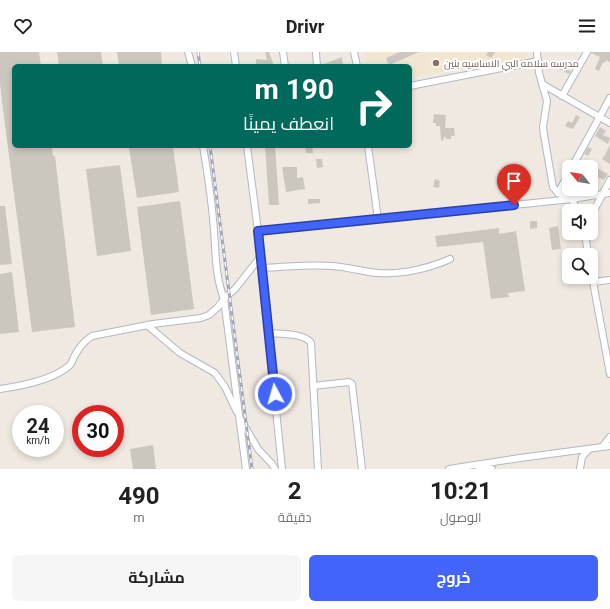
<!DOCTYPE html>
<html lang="ar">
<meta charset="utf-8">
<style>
body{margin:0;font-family:Roboto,Cairo,sans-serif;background:#f6f6f6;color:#222;direction:rtl;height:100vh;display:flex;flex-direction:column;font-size:15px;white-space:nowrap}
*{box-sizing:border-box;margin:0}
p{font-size:13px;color:#767676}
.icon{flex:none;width:22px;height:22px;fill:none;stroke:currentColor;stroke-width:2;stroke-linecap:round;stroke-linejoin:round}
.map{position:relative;height:417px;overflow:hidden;direction:ltr}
.panel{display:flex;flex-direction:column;background:#fff;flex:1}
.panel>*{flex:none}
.top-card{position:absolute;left:12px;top:12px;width:400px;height:84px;border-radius:6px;box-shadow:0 2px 6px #0003;direction:rtl;background:#00695c;color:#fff;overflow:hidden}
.needle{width:26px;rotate:300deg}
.tools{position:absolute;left:562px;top:108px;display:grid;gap:8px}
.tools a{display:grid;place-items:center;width:36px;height:36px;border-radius:6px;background:#fff;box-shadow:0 2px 6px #0003;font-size:20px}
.speed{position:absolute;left:12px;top:353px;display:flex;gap:8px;font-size:20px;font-weight:700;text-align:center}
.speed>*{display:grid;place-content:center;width:52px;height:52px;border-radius:50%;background:#fff;box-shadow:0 2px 6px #0003;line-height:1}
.speed small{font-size:10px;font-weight:400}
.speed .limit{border:6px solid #d22;background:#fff;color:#111}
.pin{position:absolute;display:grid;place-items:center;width:34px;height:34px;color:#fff;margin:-41px -17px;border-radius:50% 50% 50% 0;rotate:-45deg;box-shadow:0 0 4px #0007}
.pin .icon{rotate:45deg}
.me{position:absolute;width:44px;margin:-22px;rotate:354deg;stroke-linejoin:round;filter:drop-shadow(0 0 3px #0008)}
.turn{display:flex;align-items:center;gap:14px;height:84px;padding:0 12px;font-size:18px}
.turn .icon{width:52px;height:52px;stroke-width:2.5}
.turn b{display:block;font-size:28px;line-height:34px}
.eta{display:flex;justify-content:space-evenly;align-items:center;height:68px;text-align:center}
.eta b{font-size:24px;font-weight:700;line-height:28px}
.button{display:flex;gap:8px;margin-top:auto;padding:8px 12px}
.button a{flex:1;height:46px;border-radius:6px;background:#4264fb;color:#fff;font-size:16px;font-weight:700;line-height:46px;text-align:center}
.button a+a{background:#f6f6f6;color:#222}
header{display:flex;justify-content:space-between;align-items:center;height:52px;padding:0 12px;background:#fff;font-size:18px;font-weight:700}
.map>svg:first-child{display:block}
</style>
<header><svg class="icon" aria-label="menu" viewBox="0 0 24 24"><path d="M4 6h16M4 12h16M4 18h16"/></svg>Drivr<svg class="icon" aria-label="heart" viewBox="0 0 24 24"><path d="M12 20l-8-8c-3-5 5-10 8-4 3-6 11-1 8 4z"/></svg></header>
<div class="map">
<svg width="610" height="417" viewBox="0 0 610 417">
<rect width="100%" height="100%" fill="#efe9e1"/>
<path fill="#f0e6d1" d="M365,0H526L527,7L410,25V14H367Z"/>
<g fill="#cbc7bf">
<path d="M0,0H39L41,14H14V94H52L53,104H55L75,275L32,280L2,50L0,30Z"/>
<path d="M57,0H101L103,14H59Z"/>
<path d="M117,0H161L162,14H119Z"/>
<path d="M265,0H269L274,14H256V7L267,8Z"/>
<path d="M400,0H419L389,13L386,6Z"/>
<path d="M488,0H495L491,6L486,3Z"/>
<path d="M591,0H610V10L606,8L605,11L603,10L599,19L595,17L600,5L591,1Z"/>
<path d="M342,5L343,14H321V13Z"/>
<path d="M560,12L571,20L569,22L557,16Z"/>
<path d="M434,62L446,63L445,76H454L455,84H451V87H446V85H444L443,89L441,88L440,74H436V71H433Z"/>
<path d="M576,63L580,65L573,77L565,74L568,69L572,71Z"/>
<path d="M600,75L606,79L603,83L610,86L608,92L595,84Z"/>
<path d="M610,93V112L602,107L605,103Z"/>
<path d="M141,94H173L179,140L137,146L129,96Z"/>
<path d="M265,94H275L279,153H269Z"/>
<path d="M305,94H312L313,101H306Z"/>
<path d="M588,95L592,97L588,104L584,102Z"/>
<path d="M316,107H322L323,115L317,116Z"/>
<path d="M120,113L131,199L97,204L86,117Z"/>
<path d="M593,114L608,122L604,128L597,125L596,128L591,125V116Z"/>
<path d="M282,115H297V126L303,125L305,137L286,140Z"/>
<path d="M435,127L440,129L439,136L433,135Z"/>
<path d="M308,147H320V151L308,152Z"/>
<path d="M180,149L194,257L151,263L137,155Z"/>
<path d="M0,154H5L12,212L0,213Z"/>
<path d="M530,169H537V176L530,177Z"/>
<path d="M558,174L561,197L552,198L549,176Z"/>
<path d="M499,176V182L516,179L525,239L508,241L509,245L491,247L483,190L437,195L435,184Z"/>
<path d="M12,220L19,280L0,282V222Z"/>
<path d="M153,393L156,417H133L130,397Z"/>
</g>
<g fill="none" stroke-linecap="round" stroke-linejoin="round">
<g stroke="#b4b7c1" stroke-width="8">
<g id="street">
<path d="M188,0L192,14"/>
<path d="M234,0L236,14"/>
<path d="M283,0L285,14"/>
<path d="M316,0L317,14"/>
<path d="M354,0L357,14"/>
<path d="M537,0L539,21L547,49L543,75L544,83L553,135L558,141L572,147L577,159"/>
<path d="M542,32L610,71"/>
<path d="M410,34L538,9"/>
<path d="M562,44L587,0"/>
<path d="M203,94C207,118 211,143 213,167C216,194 214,221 224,247L246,417"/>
<path d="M247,94L258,179L282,417"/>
<path d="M368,94L378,167"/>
<path d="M572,115L610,46"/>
<path d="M558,141L569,121"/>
<path d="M591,164L610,128"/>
<path d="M258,179L514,153L572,147L610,141"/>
<path d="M585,181L588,203"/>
<path d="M262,216C286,215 309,212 333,214C348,215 363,220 378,221C401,223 430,216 450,207"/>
<path d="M591,219L610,322"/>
<path d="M593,230L610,228"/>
<path d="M147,273L180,301L215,321L225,335L237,360"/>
<path d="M268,281C280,282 305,281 311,291L318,417"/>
<path d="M313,334L349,330L352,332L362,417"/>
<path d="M0,337C21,334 54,328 70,313C72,311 73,307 74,305C79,296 83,290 92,284L153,272L201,266L209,263L218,255L227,244L235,237L261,204"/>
<path d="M241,368L258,397L272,412L275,417"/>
<path d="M602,395L610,385"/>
<path d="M477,414L492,417"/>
<path d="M449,417L520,406L610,394"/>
<path d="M580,417L582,405L589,397"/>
</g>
</g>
<use href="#street" stroke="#fff" stroke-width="6"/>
<g stroke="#a3a6b8" stroke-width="3">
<g id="rail">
<path d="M198,0L200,14"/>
<path d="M210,94L252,417"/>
</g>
</g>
<use href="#rail" stroke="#fff" stroke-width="1.5" stroke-dasharray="4.5" stroke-linecap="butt"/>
</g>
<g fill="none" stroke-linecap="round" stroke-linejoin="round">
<g stroke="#2b41a3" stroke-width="10">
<path id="route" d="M275,342L258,179L514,153"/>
</g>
<use href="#route" stroke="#4264fb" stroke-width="7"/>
</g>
<circle fill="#8d6e63" stroke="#fff" stroke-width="1.5" cx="436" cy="11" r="4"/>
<g text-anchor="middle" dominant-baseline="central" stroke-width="4" stroke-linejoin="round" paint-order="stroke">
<g font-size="10" fill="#785e54" stroke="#fff" text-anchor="start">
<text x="444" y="11">مدرسه سلامه البي الاساسيه بنين</text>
</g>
</g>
</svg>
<div class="tools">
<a><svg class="needle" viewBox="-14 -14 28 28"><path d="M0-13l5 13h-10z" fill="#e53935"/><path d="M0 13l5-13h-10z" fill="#767676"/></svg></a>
<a><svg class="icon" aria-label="sound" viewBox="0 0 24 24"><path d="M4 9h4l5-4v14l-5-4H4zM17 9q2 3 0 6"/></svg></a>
<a><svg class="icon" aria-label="search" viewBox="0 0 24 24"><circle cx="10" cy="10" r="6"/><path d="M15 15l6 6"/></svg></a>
</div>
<div class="speed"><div>24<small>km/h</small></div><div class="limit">30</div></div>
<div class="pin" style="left:514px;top:153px;background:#d93025"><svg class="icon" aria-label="arrive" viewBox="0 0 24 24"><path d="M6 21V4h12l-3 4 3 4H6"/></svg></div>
<svg class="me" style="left:275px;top:342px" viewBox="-20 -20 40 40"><circle r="17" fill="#4264fb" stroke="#fff" stroke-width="3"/><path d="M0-11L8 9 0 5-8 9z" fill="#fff"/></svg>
<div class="top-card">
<div class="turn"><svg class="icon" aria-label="right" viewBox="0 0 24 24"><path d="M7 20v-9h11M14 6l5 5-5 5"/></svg><div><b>190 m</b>انعطف يمينًا</div></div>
</div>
</div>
<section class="panel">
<div class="eta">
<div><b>10:21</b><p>الوصول</p></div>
<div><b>2</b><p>دقيقة</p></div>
<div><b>490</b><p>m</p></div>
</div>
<div class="button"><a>خروج</a><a>مشاركة</a></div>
</section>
